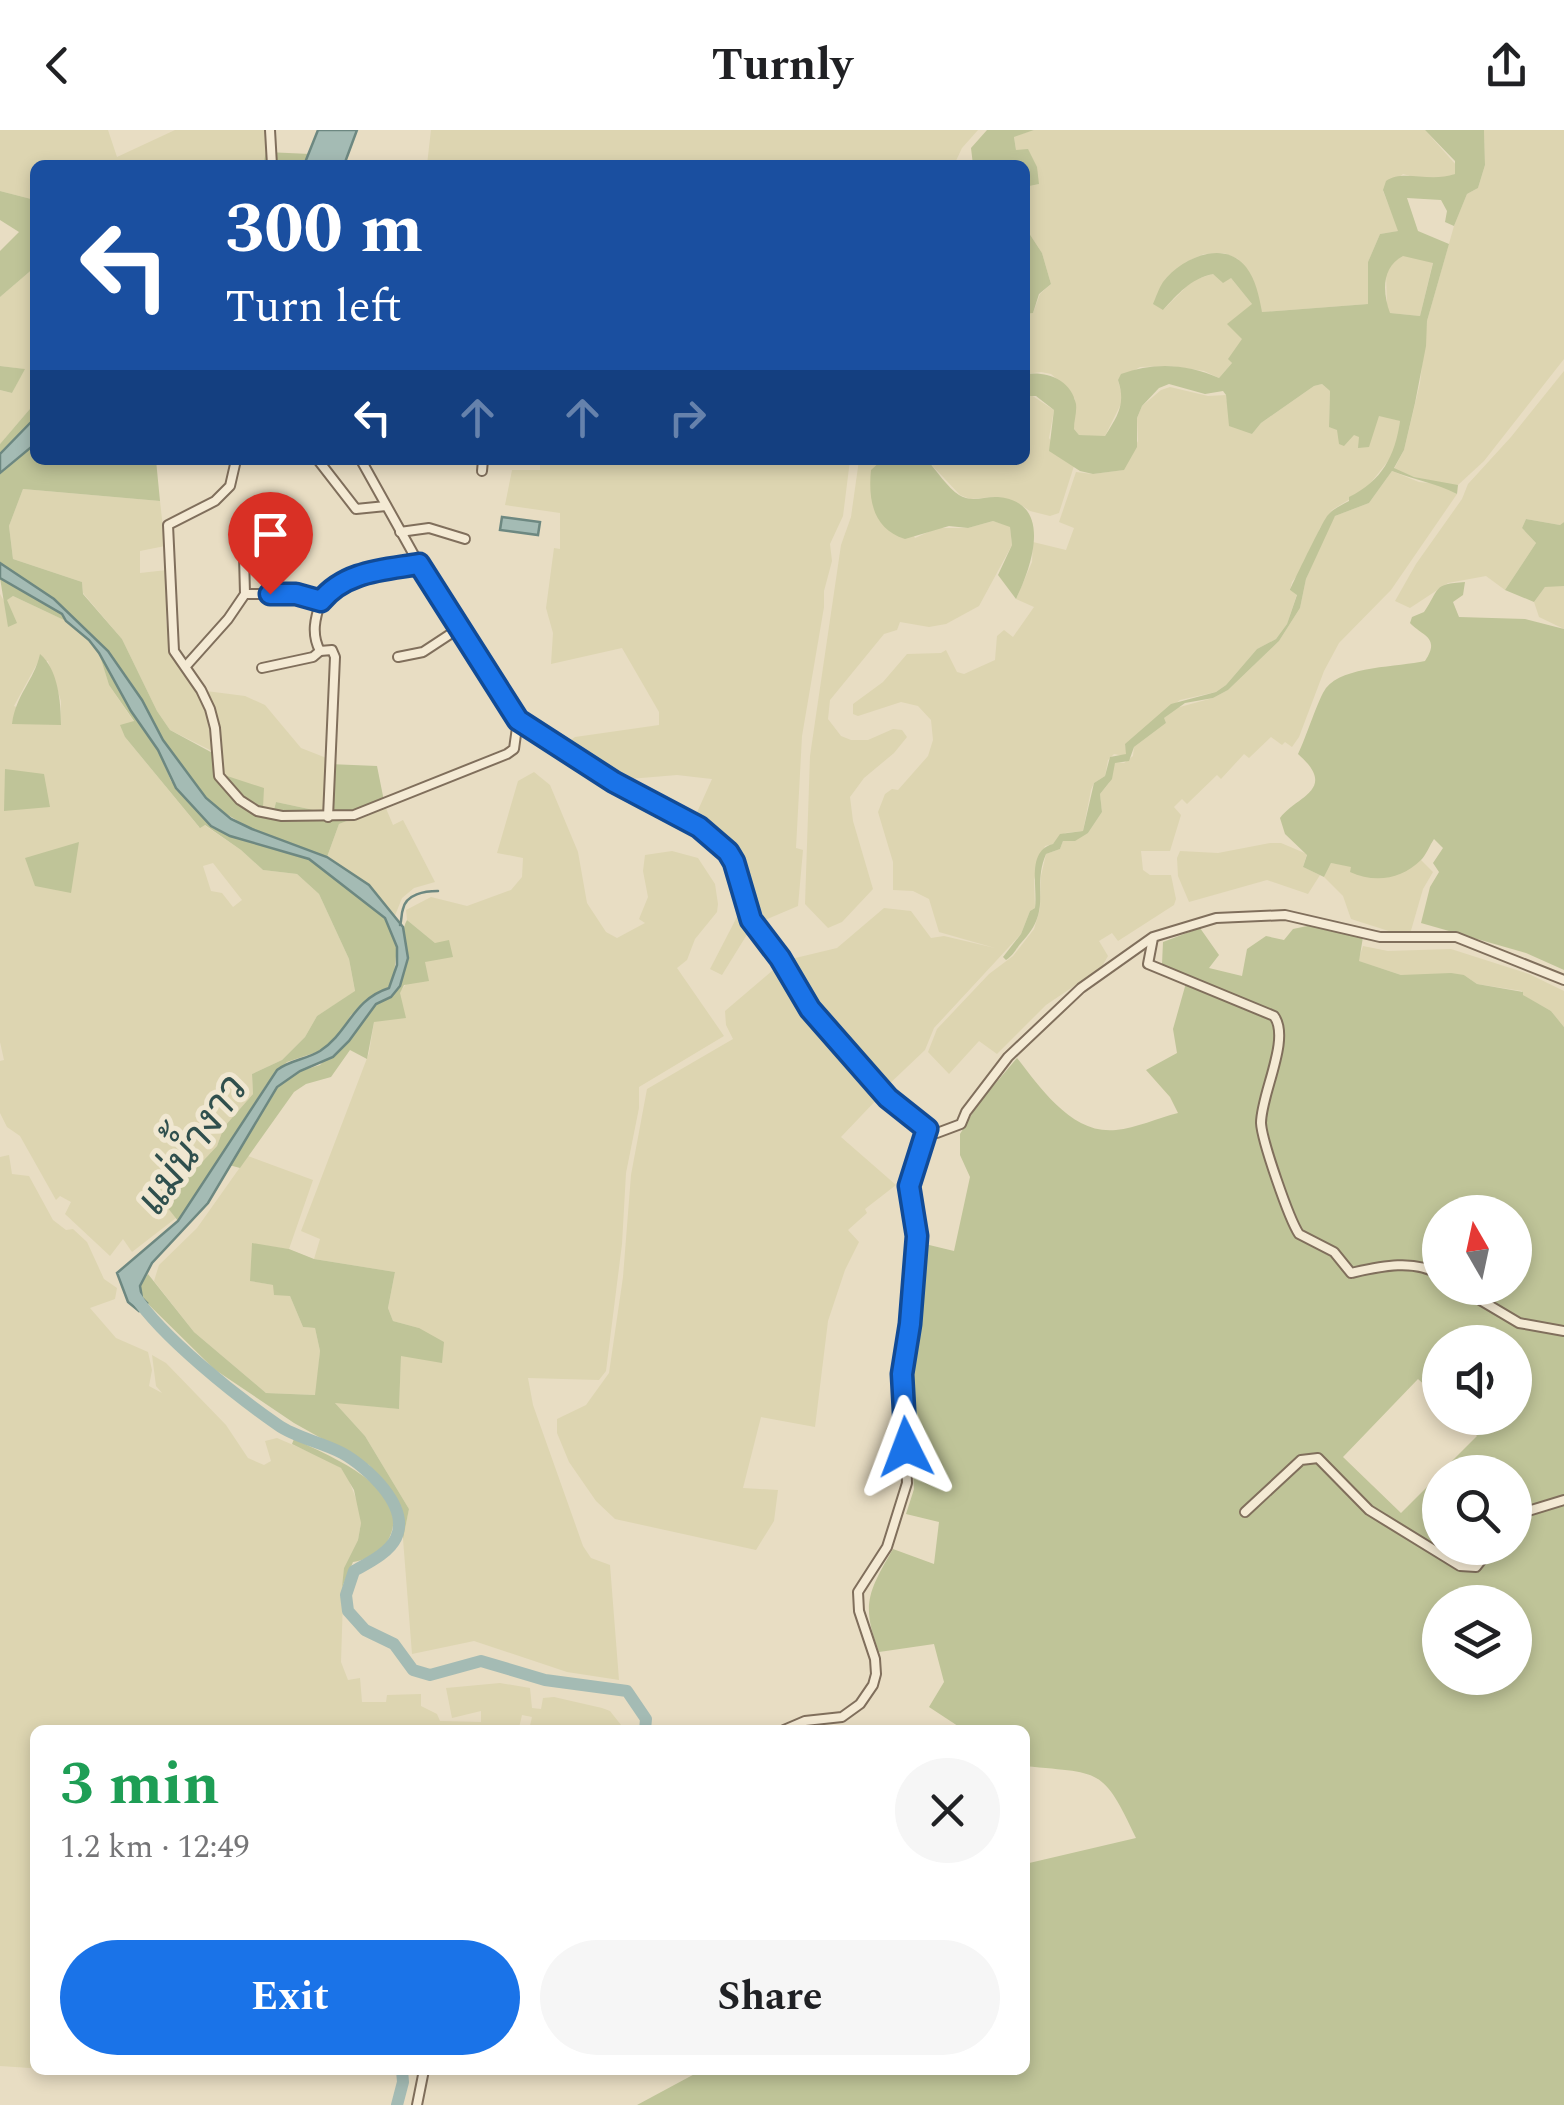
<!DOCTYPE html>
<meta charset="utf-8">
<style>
body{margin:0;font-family:Spectral,Sarabun,serif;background:#f6f6f6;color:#202124;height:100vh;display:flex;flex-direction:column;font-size:38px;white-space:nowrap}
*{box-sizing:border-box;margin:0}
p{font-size:32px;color:#757577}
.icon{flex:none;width:55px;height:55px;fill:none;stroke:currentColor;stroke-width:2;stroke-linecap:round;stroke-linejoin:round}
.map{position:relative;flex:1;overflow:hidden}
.sheet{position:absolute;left:30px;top:1595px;width:1000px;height:350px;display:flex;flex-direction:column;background:#fff;border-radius:15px;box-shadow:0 5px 15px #0003}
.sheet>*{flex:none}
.banner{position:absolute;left:30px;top:30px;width:1000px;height:305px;border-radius:15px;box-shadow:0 5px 15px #0003;background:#1a4fa0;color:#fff;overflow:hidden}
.needle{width:65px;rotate:351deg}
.buttons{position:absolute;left:1422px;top:1065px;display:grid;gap:20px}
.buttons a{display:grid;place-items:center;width:110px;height:110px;border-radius:50%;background:#fff;box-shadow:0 5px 15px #0003;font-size:50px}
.pin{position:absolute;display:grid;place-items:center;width:85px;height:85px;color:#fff;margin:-102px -42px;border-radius:50% 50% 50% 0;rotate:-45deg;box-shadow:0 0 10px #0007}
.pin .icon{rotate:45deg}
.me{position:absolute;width:110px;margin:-55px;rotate:357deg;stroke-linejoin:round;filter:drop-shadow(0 0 8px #0008)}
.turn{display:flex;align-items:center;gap:35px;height:210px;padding:0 30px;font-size:45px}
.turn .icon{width:130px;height:130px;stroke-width:2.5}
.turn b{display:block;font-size:70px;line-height:85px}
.lanes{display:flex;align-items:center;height:95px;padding:0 30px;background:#0003;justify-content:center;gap:50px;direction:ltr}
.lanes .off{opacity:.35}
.round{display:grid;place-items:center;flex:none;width:105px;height:105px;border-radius:52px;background:#f6f6f6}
.summary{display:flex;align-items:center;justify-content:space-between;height:170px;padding:0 30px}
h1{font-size:60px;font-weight:700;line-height:75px;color:#1e9e55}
.cta{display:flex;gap:20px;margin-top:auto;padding:20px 30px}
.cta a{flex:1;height:115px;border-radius:60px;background:#1a73e8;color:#fff;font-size:40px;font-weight:700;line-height:115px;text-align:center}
.cta a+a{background:#f6f6f6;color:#202124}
header{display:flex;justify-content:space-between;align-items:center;height:130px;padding:0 30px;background:#fff;font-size:45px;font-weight:700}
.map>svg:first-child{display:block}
</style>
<header><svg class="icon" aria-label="back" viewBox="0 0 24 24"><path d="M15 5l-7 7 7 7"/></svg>Turnly<svg class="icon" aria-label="share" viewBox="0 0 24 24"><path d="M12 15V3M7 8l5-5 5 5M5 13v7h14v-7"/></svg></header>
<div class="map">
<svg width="1564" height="1975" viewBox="0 0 1564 1975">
<rect width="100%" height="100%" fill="#e8ddc3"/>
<g fill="#ddd5b1" fill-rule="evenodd">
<path d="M0,0H108L117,27L175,0H266V32L263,35H35V70L0,61Z"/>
<path d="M431,0H978L962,18L954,35H427Z"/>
<path d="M1034,0H1425L1457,36L1455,44L1448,47L1425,50L1403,44L1383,61L1399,101L1380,104L1368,132V174L1262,182L1238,129L1224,123L1204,124L1186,132L1163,153V180L1192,151L1212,144L1231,148L1252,174L1243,209L1229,229L1232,233L1219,248L1204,241L1171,236L1140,237L1118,250L1123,270L1105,306H1090L1079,305L1074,299L1075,269L1066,257L1051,244L1041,242L1025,244V184L1033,183L1040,164L1051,154L1042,123L1025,97V57L1039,54L1016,20L1014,6Z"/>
<path d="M1484,0H1564V229L1484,331L1458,355H1452L1414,347L1394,339L1404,320L1420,253L1427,191L1454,96L1467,64L1478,58L1485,35Z"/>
<path d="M1403,125L1433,132L1420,186L1389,183L1387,177L1386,142L1391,132Z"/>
<path d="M35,137V273L0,314V260L12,263L24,239L0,236V167Z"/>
<path d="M1564,241V392L1560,395L1526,389L1522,398L1536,413L1505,460L1486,446L1448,453L1410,478L1395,471L1416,434L1462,369L1468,354L1511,307Z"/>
<path d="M1322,254L1330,261L1329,296L1359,306L1374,294L1379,285L1400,291L1396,321L1365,360L1332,380L1320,398L1303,438L1292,452L1290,460L1297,464L1287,494L1276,509L1257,519L1226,555L1216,562L1180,570L1125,615L1127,623L1124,626L1114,624L1108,630L1105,646L1094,653L1091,660L1083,701L1065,703L1053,714L1045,716L1034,750L1035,778L1030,781L1021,804L934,898L925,920L885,958L818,884L804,863L787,830L837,818L884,778L911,781L931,808L944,806L995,818L939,802L929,769L913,761L893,760V732L878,682L885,664L892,659L898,660L928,626L933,610L931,590L918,576L901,572L858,586L853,584V574L883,552L907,524L941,523L946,520L957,542L964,544L995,530L997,506L1004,500L1013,507L1034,477L1016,469L1032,432L1033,412L1066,420L1074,398L1059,392L1076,342L1093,344L1123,340L1138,311L1137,288L1142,276L1161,260L1170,257L1208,266L1226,265L1230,292L1252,304L1261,293L1314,256Z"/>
<path d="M1031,265L1054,280L1049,308L1060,325L1074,336L1059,383L1050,386L1030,381L1018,373L994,367L970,369L960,365L927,330H1025V266Z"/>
<path d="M540,330H850L843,386L830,414L832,431L824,461V477L802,606L796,718L803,720L798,776L758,793L751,780L734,724L694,689L712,649L677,645L617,650L563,616L575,607L659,595V582L622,518L551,534L553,503L546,478L554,418L560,419V383L505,375L512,340H540Z"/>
<path d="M859,330H882L878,332L915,408L937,398H968L993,391L1010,396L1012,415L979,476L946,494L929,497L900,492L897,500L884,504L830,570L828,589L841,606L851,610H868L893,599L902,600L907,607L894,623L864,648L850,667L853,691L873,759L842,792L828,798L805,774L810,626L841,415L851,387Z"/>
<path d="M1392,341L1419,352L1438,354L1457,364L1391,460L1339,513L1324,541L1299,607L1292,617L1285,612L1282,615L1271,607L1249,628L1244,624L1221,649L1217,645L1187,674L1182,669L1174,677L1181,685L1170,721H1141L1143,740L1150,745H1171L1176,769L1174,775L1118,811L1112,803L1099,811L1108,826L1101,838L1046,875L997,924L979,911L949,944L928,922L937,899L989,844L1013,826L1034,799L1040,779L1041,746L1046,724L1060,719L1063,711L1088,703L1102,682L1100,664L1109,653L1115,632L1124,633L1133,626L1134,617L1166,593L1163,589L1176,578L1213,568L1228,560L1279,511L1300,478L1306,449L1329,395L1335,386L1369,373Z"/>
<path d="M23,359L160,371L165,416L140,421V443L167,440L166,491L172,528L183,538L198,560L207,582L212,621L170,600L157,581L122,509L83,463L82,452L13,429L9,396Z"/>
<path d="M1556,455L1564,456V499L1539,487L1534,472L1545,457Z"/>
<path d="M0,464L4,471L13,466L66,491L89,510L99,523L109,555L134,592L125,607L199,697L204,695L241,720L263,740L297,744L319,764L349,829L355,862L317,886L305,907L282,930L252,944L253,964L224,997L217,1016L165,1073L176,1088L132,1122L123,1109L110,1126L65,1084L71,1072L60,1066L56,1070L20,1006L7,997L0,983V931L4,930L0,912ZM48,531L61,571V594L14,576L38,532ZM213,733L242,770L233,777L222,763L211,761L203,736Z"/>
<path d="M206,561L245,566L265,575L301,618L329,629L323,682L276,672L274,680L262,678L221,644L218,594Z"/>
<path d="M534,642L550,655L578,722L587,773L606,802L617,808L645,793L639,789L648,767L643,741L645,725L672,721L698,728L715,754L718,774L717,782L695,809L687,830L677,838L724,906L639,957V978L626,1043L622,1114L606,1241L599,1250L528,1248L533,1275L583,1416L591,1428L610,1435L619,1550L567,1542L474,1511L412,1524L403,1409L409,1379L365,1306L334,1272L399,1279L401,1226L419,1198L393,1191L388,1178L395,1142L314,1129L320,1109L301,1101L369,923L374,892L425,832L435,813L407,790L406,780L431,767L467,776L511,760L522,747L523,728L497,723L518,651Z"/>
<path d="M385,676L393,695L403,690L435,752L414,758L402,768L394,788L369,755L327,727L339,694Z"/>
<path d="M1270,713H1281L1307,724L1303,737L1320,745L1308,764L1267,750L1189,772L1178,746L1177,728L1180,721L1218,723Z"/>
<path d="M1421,730L1433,742L1423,759L1410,804L1395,803L1351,789L1343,766L1324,747L1331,733L1399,744Z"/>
<path d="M739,783L749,790L751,798L722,845L710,839Z"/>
<path d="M1363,816L1388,821L1451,819L1529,844L1564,861V897L1551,881L1522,865V861L1477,854L1464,845H1401L1358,831Z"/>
<path d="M780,834L881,965L841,1007L896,1055L865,1079L867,1083L848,1100L859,1112L845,1140L828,1191L815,1297L761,1287L743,1358L778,1360L774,1391L756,1420L615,1389L596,1371L569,1332L557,1303V1289L586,1275L609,1243L623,1147L631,1045L647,959L733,909L726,895L725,881Z"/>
<path d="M9,1025L12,1044L29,1046L53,1090L66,1100L73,1099L87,1112L104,1149L117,1158L115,1169L90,1178L116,1208L148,1222L152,1240L149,1256L162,1263L156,1256L152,1225L166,1233L226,1295L248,1328L264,1335L271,1331L265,1311L277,1308L328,1330L341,1338L348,1348L360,1379L361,1393L358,1410L344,1438L341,1532L348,1550L360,1548L362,1572H386L387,1565L421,1564V1576L437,1584L440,1591L481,1592V1581L452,1588L446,1558L500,1553L530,1558L532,1578L541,1579L543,1568L554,1567L602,1578L610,1581L625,1600H529L532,1587L522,1585L519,1598L525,1600H35V1935L30,1938L0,1936V1027Z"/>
<path d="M248,1026L313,1050L289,1119L252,1114L251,1151L273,1155L290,1166L303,1197L315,1198L320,1221L316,1265L266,1263L194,1202L154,1151L159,1135L197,1098Z"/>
</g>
<g fill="#bfc498" fill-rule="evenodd">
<path d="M987,0H1034L1014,7L1016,20L1028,19L1037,37L1039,54L1025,57V35H973L971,18Z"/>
<path d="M1425,0H1484L1485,35L1478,58L1467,64L1454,96L1445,92L1447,81L1441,70L1407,68L1418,101L1449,114L1427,191L1426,216L1415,273L1404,320L1394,338L1414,347L1458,355L1457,364C1436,353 1414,350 1392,341L1369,373L1335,386L1306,449L1300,478L1279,511L1228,560L1213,568L1185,573L1164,588L1166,593L1134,617L1129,631L1115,633L1112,649L1100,664L1102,682L1088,703L1075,711H1063L1060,719L1046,724C1031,759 1054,779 1021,813C1015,820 1014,825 1006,830L1003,827L1021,804L1030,781L1035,778C1038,757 1026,721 1053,714L1060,704L1083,701L1094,653L1105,646L1110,627L1126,624L1125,614L1171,574L1216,562L1226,555L1257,519L1276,509L1287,494L1297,465L1290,460C1292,455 1324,388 1328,385C1334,378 1342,375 1349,371V367C1382,351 1395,326 1400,291L1379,286L1369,317L1358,318L1359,307L1354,305L1344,316L1339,314L1337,300L1329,297L1330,261L1322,254L1314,256L1261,293L1252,304L1229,296L1226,265L1223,261L1205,264L1169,254L1159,258L1142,276L1137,288V317L1124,340L1093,344L1080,341L1049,321L1054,280L1036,266H1025V244C1047,241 1071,249 1076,274C1077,283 1074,290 1074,299L1079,305L1105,306C1118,285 1126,274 1118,250L1121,244C1154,232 1187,234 1219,248L1232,233L1228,229L1242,209L1227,194L1252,174L1231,148L1223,153L1213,144C1190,149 1178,164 1163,180L1153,174C1156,167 1159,158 1163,152C1181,128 1224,109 1246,137C1256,150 1259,166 1262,182L1368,174V132L1380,104L1398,101L1383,60L1386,51C1403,39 1429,53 1455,44V31ZM1403,126L1433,133L1420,186L1390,183C1382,161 1382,137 1403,126Z"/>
<path d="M266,22L310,24L304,35H263Z"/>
<path d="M0,61L35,70V137L0,167V121L19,102L0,90Z"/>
<path d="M1025,97L1042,123L1051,154L1039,164L1033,183L1025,184Z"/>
<path d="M0,236L25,239L12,263L0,260Z"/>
<path d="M35,273V288L0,324V314Z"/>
<path d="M35,314V330H156L160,371L23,359L9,396L13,429L82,452L83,464L122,509L157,581L170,600L220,627L221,644L264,658L263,678L274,680L276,672L323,682L329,634L377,636L385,676L339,694L327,727C286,712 244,700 210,672C173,641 156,590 130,551C95,500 51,466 0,433V343Z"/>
<path d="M882,330H927C937,341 947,357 959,365C971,373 985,366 998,367C1054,372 1032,436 1016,469L998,445L1012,415L1010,397L993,391L968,398L949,396L905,409C873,399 868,370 871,340Z"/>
<path d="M1526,389L1560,395L1564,392V456L1545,457L1534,472L1505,460L1536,413L1522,398Z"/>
<path d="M0,448L63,484L66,491L13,466L7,470L17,493L8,497Z"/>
<path d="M1465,452L1463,465L1453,472L1459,487L1525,489L1564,499V840L1526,823L1421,793L1430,757L1439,742L1433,733L1443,718L1434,709C1430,715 1426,725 1421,730C1401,750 1374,753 1350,742L1351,737L1331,733L1324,747L1303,737L1307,725L1285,704L1280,688C1296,666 1339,660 1298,624C1306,608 1318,569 1326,558C1343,536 1399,537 1425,531C1441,507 1422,506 1410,493L1412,487L1424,482C1440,459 1432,454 1465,452Z"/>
<path d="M99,523L131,581L158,620L171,651L211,695L230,706L309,729L385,788L397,817L393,853L351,885L337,907L320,921L287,932L266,955L178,1091L164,1073L217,1016L224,997L253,964L252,944L282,930L305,907L317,886L355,861L349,829L319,764L297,744L263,740L241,720L205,695L200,698L125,607L120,595L134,591L109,555Z"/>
<path d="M40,524C58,539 61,572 61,595L12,594C16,564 34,551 40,524Z"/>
<path d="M5,639L44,644L50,677L4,681Z"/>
<path d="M79,712L71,763L35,756L25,728Z"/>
<path d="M407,790L435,813L449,810L453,827L425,832L429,851L404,855L400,863L406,888L374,892L367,929L350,920L331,947L306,954L294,962L240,1038L229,1035L277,957L300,941L320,935L376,873L391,867C396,855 407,837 407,825C406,810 400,803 407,790Z"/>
<path d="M1312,795L1363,807L1359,831L1401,845L1451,843L1464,845L1477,854L1523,862V865L1551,881L1564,897V1975H637L702,1940H1025V1734L1136,1708C1102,1636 1101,1644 1025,1636V1600H964L929,1577L944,1552L934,1514L879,1522C861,1475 868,1462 893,1419L934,1434L939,1392L906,1384L914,1359L907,1242L917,1189L921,1113L954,1121L970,1047L960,1025V1004L978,974L1017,928C1040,957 1072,1005 1116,1000C1136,998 1158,988 1178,983L1170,967L1146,940L1177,923L1173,899L1188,846L1162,834L1163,812L1200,798L1219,825L1209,838L1242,846L1247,819L1266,806L1284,810L1293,799ZM1440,1082H1515V1158H1440ZM1440,1212H1515V1288H1459L1477,1306L1441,1342H1515V1418H1440V1344L1401,1383L1343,1327L1418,1249L1440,1269ZM1440,1472H1515V1548H1440Z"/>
<path d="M252,1113L289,1119L314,1129L395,1142L388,1178L393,1191L419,1198L444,1212L442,1233L401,1226L399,1279L335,1273L365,1306L409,1379L403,1409L401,1382L388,1359L369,1335L294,1293L214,1239L142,1168L140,1156L148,1144L194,1202L266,1263L315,1265L320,1221L315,1198L303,1197L290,1166L274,1165L273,1155L250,1151Z"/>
<path d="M294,1309C328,1325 411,1358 390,1406C383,1423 369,1429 353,1432L342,1457L344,1438L358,1410L361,1393L354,1360L341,1338L292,1314Z"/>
</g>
<g fill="#a4bbb4" stroke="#6d8881" stroke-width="2.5">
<path d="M318,0H357L344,35H304Z"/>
<path d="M35,288V314L0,343V324Z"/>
<path d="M502,387L540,392L538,405L500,400Z"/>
<path d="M0,433L54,469L108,521L142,570L163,610L206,668L231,689L252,699L327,727L369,755L403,797L408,828L400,856L391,867L376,874L349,911L333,927L300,941L277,957L208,1073L152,1133L140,1156L142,1168L147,1173L139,1181L128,1172L117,1143L178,1091L277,940C290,930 305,930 320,921C349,902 352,870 389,858L397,835V817L385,788L309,729L230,706L211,696L176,658L158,620L131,581L99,523L89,510L66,491L62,484L0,448Z"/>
</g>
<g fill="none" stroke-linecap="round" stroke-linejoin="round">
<path stroke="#6d8881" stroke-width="2.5" d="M400,795C402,790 401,784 403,779C406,764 425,761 438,761"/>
<g stroke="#a4bbb4" stroke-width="12">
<path d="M135,1166C162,1207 236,1266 278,1295C296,1308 322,1312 342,1323C366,1336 411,1376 396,1408C389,1423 368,1433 354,1441L346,1465L348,1481L365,1500L394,1514L413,1540L430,1545L481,1531L545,1550L627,1561L646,1589L645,1600"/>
<path d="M397,1975L403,1952L402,1940"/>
</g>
<g stroke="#806f5c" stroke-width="12">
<g id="street">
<path d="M270,0L272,35"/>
<path d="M236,330L230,356L215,371L168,395L174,521L201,560L210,579L215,598L219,646L240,670L257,681L282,686L354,685L507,624L514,619L518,590"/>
<path d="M318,330L356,379L386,376"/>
<path d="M361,330L419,434L518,590L614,651L699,697L728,722L735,732L751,791L780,828L810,879L888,968L927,999L937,1003L961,994L966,982L1008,927L1081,858L1153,807L1216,788L1285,785L1380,807H1456L1564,850"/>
<path d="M482,341L483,330"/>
<path d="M400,402L429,398L465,409"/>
<path d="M245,464H296L321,471C315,488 311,504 320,521L332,520L335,527L328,687"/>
<path d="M321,471C344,441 383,441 419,434"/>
<path d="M398,527L423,522L458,499"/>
<path d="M186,536L228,489L245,464L244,425"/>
<path d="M262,538L313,527L320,521"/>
<path d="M1153,808L1148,834L1274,886C1291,909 1261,964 1261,993C1262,1011 1289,1089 1299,1104L1334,1122L1351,1143C1378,1137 1414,1128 1440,1145"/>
<path d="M1460,1158L1519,1193L1564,1201"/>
<path d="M1245,1382L1301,1330L1318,1328L1369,1380L1460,1436L1476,1437L1491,1418"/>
<path d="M1515,1385L1564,1370"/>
<path d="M784,1600L805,1591L842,1587L860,1574L873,1555L876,1544L875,1529L859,1481L858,1462L887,1417L907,1353L902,1244L910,1193L917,1105L908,1067L927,999"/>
<path d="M417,1975L424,1940"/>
</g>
</g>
<use href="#street" stroke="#f4ead4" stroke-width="8"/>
</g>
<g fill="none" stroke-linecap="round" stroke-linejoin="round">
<g stroke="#114b97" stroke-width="25">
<path id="route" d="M270,464H296L321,471C345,441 384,440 419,434L518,590L614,652L699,697L728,722L734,732L751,790L780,828L810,879L888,968L927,999L909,1056L917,1106L910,1194L902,1244L906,1317"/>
</g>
<use href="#route" stroke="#1a73e8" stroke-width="18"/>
</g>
<g text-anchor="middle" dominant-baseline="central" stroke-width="10" stroke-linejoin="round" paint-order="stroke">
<g font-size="42" font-style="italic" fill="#2f4f4d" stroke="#f0e7d1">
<text transform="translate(193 1015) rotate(-55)">แม่น้ำงาว</text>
</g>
</g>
</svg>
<div class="buttons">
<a><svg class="needle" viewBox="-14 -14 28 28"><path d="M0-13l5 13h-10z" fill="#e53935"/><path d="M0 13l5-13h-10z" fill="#757577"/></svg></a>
<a><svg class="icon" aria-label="sound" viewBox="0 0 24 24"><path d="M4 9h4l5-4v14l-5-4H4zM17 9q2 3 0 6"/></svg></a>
<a><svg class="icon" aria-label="search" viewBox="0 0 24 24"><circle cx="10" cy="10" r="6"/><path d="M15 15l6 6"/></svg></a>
<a><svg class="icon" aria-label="layers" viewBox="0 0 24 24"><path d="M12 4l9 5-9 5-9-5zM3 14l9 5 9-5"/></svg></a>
</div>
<div class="pin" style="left:270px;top:464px;background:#d93025"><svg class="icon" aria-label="arrive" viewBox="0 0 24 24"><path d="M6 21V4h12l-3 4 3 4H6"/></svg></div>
<svg class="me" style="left:906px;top:1317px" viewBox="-20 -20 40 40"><path d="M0-17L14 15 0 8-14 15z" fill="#1a73e8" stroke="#fff" stroke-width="4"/></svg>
<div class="banner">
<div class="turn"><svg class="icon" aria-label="left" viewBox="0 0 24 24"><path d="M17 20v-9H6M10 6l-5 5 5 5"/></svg><div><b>300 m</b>Turn left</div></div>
<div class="lanes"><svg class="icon" aria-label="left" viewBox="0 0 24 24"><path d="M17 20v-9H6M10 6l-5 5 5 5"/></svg><svg class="icon off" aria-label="ahead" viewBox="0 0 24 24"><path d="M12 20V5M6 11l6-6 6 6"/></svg><svg class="icon off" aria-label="ahead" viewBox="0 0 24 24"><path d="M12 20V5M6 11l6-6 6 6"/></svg><svg class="icon off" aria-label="right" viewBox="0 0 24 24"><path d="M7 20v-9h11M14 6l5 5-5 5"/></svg></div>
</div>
<section class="sheet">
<div class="summary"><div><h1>3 min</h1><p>1.2 km · 12:49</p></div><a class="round"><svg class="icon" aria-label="close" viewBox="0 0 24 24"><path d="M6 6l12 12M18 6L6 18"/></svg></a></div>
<div class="cta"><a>Exit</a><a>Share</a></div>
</section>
</div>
